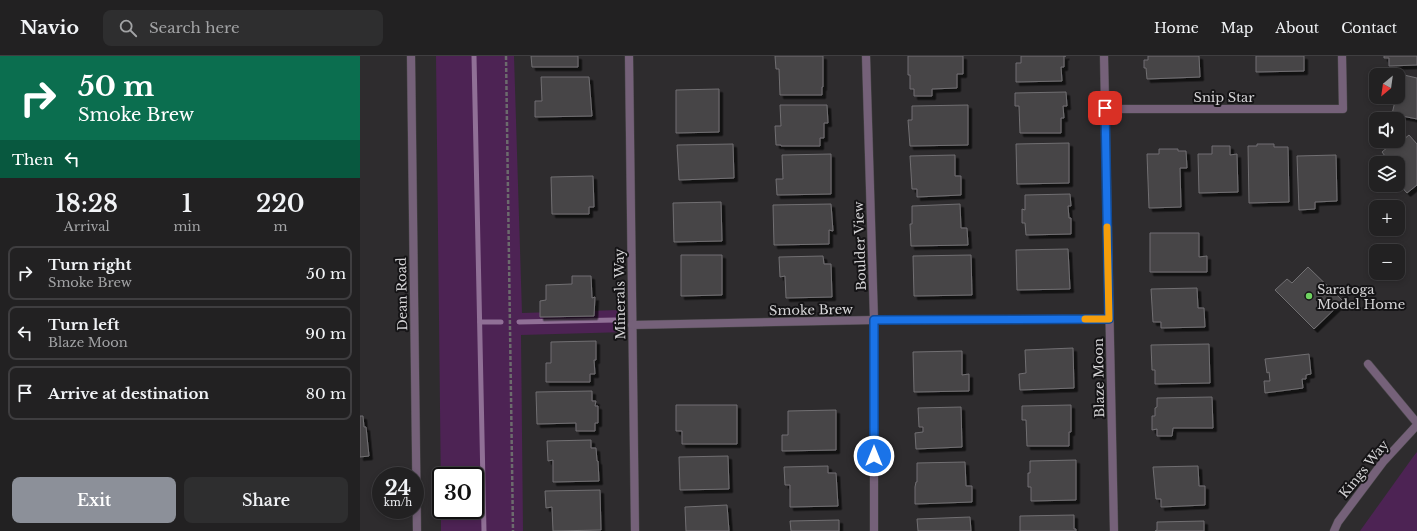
<!DOCTYPE html>
<meta charset="utf-8">
<style>
body{margin:0;font-family:"Libre Baskerville",serif;background:#2e2e2f;color:#f1f3f6;height:100vh;display:flex;flex-direction:column;font-size:15px;white-space:nowrap}
*{box-sizing:border-box;margin:0}
p{font-size:13px;color:#a2a3a5}
.icon{flex:none;width:22px;height:22px;fill:none;stroke:currentColor;stroke-width:2;stroke-linecap:round;stroke-linejoin:round}
.map{position:relative;flex:1;overflow:hidden}
.details{display:flex;flex-direction:column;background:#222122;width:360px}
.details>*{flex:none}
.guide{background:#0b6e4f;color:#fff;overflow:hidden}
.needle{width:26px;rotate:209deg}
.controls{position:absolute;left:1009px;top:12px;display:grid;gap:8px}
.controls a{display:grid;place-items:center;width:36px;height:36px;border-radius:8px;background:#222122;box-shadow:0 2px 6px #0003,0 0 0 1px #3f3e40;font-size:20px}
.speed{position:absolute;left:12px;top:411px;display:flex;gap:8px;font-size:20px;font-weight:700;text-align:center}
.speed>*{display:grid;place-content:center;width:52px;height:52px;border-radius:50%;background:#222122;box-shadow:0 2px 6px #0003,0 0 0 1px #3f3e40;line-height:1}
.speed small{font-size:10px;font-weight:400}
.speed .limit{border:2px solid #111;border-radius:6px;background:#fff;color:#111}
.pin{position:absolute;display:grid;place-items:center;width:34px;height:34px;color:#fff;margin:-17px;border-radius:8px;box-shadow:0 2px 6px #0006}
.me{position:absolute;width:44px;margin:-22px;rotate:0deg;stroke-linejoin:round;filter:drop-shadow(0 0 3px #0008)}
.turn{display:flex;align-items:center;gap:14px;height:84px;padding:0 12px;font-size:18px}
.turn .icon{width:52px;height:52px;stroke-width:2.5}
.turn b{display:block;font-size:28px;line-height:34px}
.then{display:flex;align-items:center;height:38px;padding:0 12px;background:#0003;gap:8px;font-size:15px}
.eta{display:flex;justify-content:space-evenly;align-items:center;height:68px;text-align:center}
.eta b{font-size:24px;font-weight:600;line-height:28px}
.primary-button{display:flex;gap:8px;margin-top:auto;padding:8px 12px}
.primary-button a{flex:1;height:46px;border-radius:8px;background:#8c9099;color:#fff;font-size:16px;font-weight:600;line-height:46px;text-align:center}
.primary-button a+a{background:#2e2e2f;color:#f1f3f6}
ul{padding:0;list-style:none}
li{display:flex;align-items:center;gap:12px;height:54px;margin:0 8px 6px;padding:0 4px;border:2px solid #3f3e40;border-radius:8px}
li div{flex:1}
li b{display:block;font-size:15px}
li em{font-style:normal}
header{display:flex;align-items:center;gap:24px;box-sizing:border-box;height:56px;padding:0 20px;background:#222122;border-bottom:1px solid #3f3e40}
header strong{font-size:19px}
nav{display:flex;gap:22px;margin-inline-start:auto;font-size:14px}
.search{width:280px;height:36px;background:#2e2e2f;display:flex;align-items:center;gap:10px;box-sizing:border-box;padding:0 14px;border-radius:8px;color:#a2a3a5;font-size:15px}
main{display:flex;flex:1;min-height:0}
.map>svg:first-child{display:block}
</style>
<header>
<strong>Navio</strong>
<div class="search"><svg class="icon" aria-label="search" viewBox="0 0 24 24"><circle cx="10" cy="10" r="6"/><path d="M15 15l6 6"/></svg>Search here</div>
<nav><a>Home</a><a>Map</a><a>About</a><a>Contact</a></nav>
</header>
<main>
<section class="details">
<div class="guide">
<div class="turn"><svg class="icon" aria-label="right" viewBox="0 0 24 24"><path d="M7 20v-9h11M14 6l5 5-5 5"/></svg><div><b>50 m</b>Smoke Brew</div></div>
<div class="then">Then<svg class="icon" aria-label="left" viewBox="0 0 24 24"><path d="M17 20v-9H6M10 6l-5 5 5 5"/></svg></div>
</div>
<div class="eta">
<div><b>18:28</b><p>Arrival</p></div>
<div><b>1</b><p>min</p></div>
<div><b>220</b><p>m</p></div>
</div>
<ul>
<li><svg class="icon" aria-label="right" viewBox="0 0 24 24"><path d="M7 20v-9h11M14 6l5 5-5 5"/></svg><div><b>Turn right</b><p>Smoke Brew</p></div><em>50 m</em></li>
<li><svg class="icon" aria-label="left" viewBox="0 0 24 24"><path d="M17 20v-9H6M10 6l-5 5 5 5"/></svg><div><b>Turn left</b><p>Blaze Moon</p></div><em>90 m</em></li>
<li><svg class="icon" aria-label="arrive" viewBox="0 0 24 24"><path d="M6 21V4h12l-3 4 3 4H6"/></svg><div><b>Arrive at destination</b></div><em>80 m</em></li>
</ul>
<div class="primary-button"><a>Exit</a><a>Share</a></div>
</section>
<div class="map">
<svg width="1057" height="475" viewBox="0 0 1057 475">
<defs>
<filter id="shadow"><feDropShadow dx="3.5" dy="3.5" stdDeviation="0" flood-color="#0009"/></filter>
</defs>
<rect width="100%" height="100%" fill="#2e2c2e"/>
<g fill="#4d2354">
<path d="M76,0H154L162,257L260,254L267,276L161,279L163,475H81V454H115V420H81V440Z"/>
<path d="M1057,396V475H1000L1053,401Z"/>
</g>
<g fill="none" stroke-linecap="round" stroke-linejoin="round">
<g stroke="#907096" stroke-width="5">
<path d="M114,0L124,475"/>
<path d="M120,266H141"/>
<path d="M159,266L255,264"/>
</g>
</g>
<g fill="#474547" stroke="#716f72" filter="url(#shadow)">
<path d="M171,0H218V11H172Z"/>
<path d="M415,0H463V31H462V39H420L419,13H416Z"/>
<path d="M548,0H603V18H597V32L572,33V40H554V33H550V19H548Z"/>
<path d="M661,0H706H704V11H701L702,25L656,26V7H661Z"/>
<path d="M788,0H839L840,21L787,23L786,12H784V4H788Z"/>
<path d="M896,0H944V15L896,16Z"/>
<path d="M1024,0H1057V9L1029,10V2H1024Z"/>
<path d="M1044,19L1057,22V63L1032,58L1036,41L1043,43L1044,38L1040,37Z"/>
<path d="M181,21H229L232,60L175,61V45H182Z"/>
<path d="M359,33V76L316,77V34Z"/>
<path d="M706,36L707,50H703L704,62H701V77H660L659,50H655V37Z"/>
<path d="M420,49H467L468,67H464V82H460V90H421V89H416L415,70H421Z"/>
<path d="M608,49V89L550,90L548,64H552V50Z"/>
<path d="M1049,79L1057,88V129L1047,137L1038,127V107H1021L1019,105L1025,100L1022,96L1035,85L1038,88Z"/>
<path d="M709,87V127L657,128L656,88Z"/>
<path d="M373,88L374,122L319,124L317,89Z"/>
<path d="M897,88H914V91H928L929,146L889,147L888,90H897Z"/>
<path d="M852,90H870V99L877,98L878,136L839,137L838,98H852Z"/>
<path d="M799,93H818V95H826L827,112H820L821,151L789,152L787,98H799Z"/>
<path d="M471,98V138L417,139L416,123H423L422,99Z"/>
<path d="M595,99V120H601V139L557,141V133H552L550,100Z"/>
<path d="M976,99L977,145L955,146V153L939,154L937,100Z"/>
<path d="M233,120L234,151H229V158H192L191,121Z"/>
<path d="M710,138L711,150H708L709,162H711V178L666,179L665,167H662V153L665,154V139Z"/>
<path d="M361,146L362,185L314,186L313,147Z"/>
<path d="M471,148L473,175L469,174V188L414,189L413,149Z"/>
<path d="M600,148L601,172H607L608,189L551,190L550,168H552V150Z"/>
<path d="M790,177H839V201L847,200V216H790Z"/>
<path d="M708,193L710,233L657,234L656,194Z"/>
<path d="M321,199H362V239L321,240Z"/>
<path d="M611,199L612,239L554,240L553,200Z"/>
<path d="M463,200L464,208H471L472,241L426,242L425,220L420,221L419,201Z"/>
<path d="M948,211L983,245L954,273L915,234L927,223L932,227Z"/>
<path d="M212,220H231L232,242L235,241L234,260L180,261V245L186,244V229L212,228Z"/>
<path d="M837,232L838,252H844L845,271L801,272V266H793L791,233Z"/>
<path d="M236,285V304H234L235,318H230V326H186V307H191V286Z"/>
<path d="M849,288L850,327L795,328V314H792L791,289Z"/>
<path d="M713,292L714,332L660,334L659,318L666,317L665,294Z"/>
<path d="M602,295V319L609,318V335L554,336L553,296Z"/>
<path d="M949,298L951,318L946,319V323H942L943,332L905,337L904,325H910L909,316L907,317L905,303Z"/>
<path d="M232,335V345H236L235,350H238V367H235V375H216V367L177,368L176,336Z"/>
<path d="M852,341L853,372H813L812,380H797V373L792,374V360H795V352L797,351V342Z"/>
<path d="M316,349H377V388H322V375H316Z"/>
<path d="M711,349V376H709V390H667L666,364H662V350Z"/>
<path d="M601,351L602,391L556,393L555,377L563,376V371H559L558,352Z"/>
<path d="M476,354V394L422,395V379H428V355Z"/>
<path d="M0,360H3L4,371H6L9,400L0,401Z"/>
<path d="M231,384V392H236L237,405H238L239,425L193,426V404L188,405L187,385Z"/>
<path d="M368,400L369,433L320,434L319,401Z"/>
<path d="M716,404V444L671,445V431H668V417H670V405Z"/>
<path d="M605,406L606,430H612V446L555,448V431L556,426H557V407Z"/>
<path d="M468,410V417H476L478,450L430,451V429H425L424,411Z"/>
<path d="M838,410L839,430H845V449L801,451V443H796L793,411Z"/>
<path d="M240,434L241,474L193,475L192,451L186,452L185,435Z"/>
<path d="M367,449L369,475H326L325,451Z"/>
<path d="M714,459V473H716V475H660V460Z"/>
<path d="M610,461L611,475H558L557,463Z"/>
<path d="M479,464V475H431L430,465Z"/>
<path d="M844,465V475H795L797,474V466Z"/>
</g>
<g fill="none" stroke-linecap="round" stroke-linejoin="round">
<g stroke="#494749" stroke-width="9">
<g id="street">
<path d="M51,0L57,475"/>
<path d="M269,0L275,475"/>
<path d="M506,0L514,264V475"/>
<path d="M744,0L754,475"/>
<path d="M745,53H983L982,0"/>
<path d="M272,269L514,264L749,263"/>
<path d="M1008,308L1057,367"/>
<path d="M974,475L978,466L1023,406L1057,369"/>
</g>
</g>
<path stroke="#6c6b6d" stroke-width="2.5" stroke-dasharray="4 2" stroke-linecap="butt" d="M146,0L153,475"/>
<use href="#street" stroke="#756179" stroke-width="8"/>
</g>
<g fill="none" stroke-linecap="round" stroke-linejoin="round">
<g stroke="#114b97" stroke-width="10">
<path id="route" d="M514,400V264L749,263L745,52"/>
</g>
<use href="#route" stroke="#1a73e8" stroke-width="7"/>
<path stroke="#f59e0b" stroke-width="7" d="M725,263H749L747,171"/>
</g>
<circle fill="#6fd360" stroke="#151416" stroke-width="1.5" cx="949" cy="240" r="4"/>
<g text-anchor="middle" dominant-baseline="central" stroke-width="4" stroke-linejoin="round" paint-order="stroke">
<g font-size="13" fill="#d5d4d6" stroke="#151416">
<text x="864" y="41">Snip Star</text>
<text transform="translate(500 190) rotate(-92)">Boulder View</text>
<text transform="translate(42 238) rotate(-91)">Dean Road</text>
<text transform="translate(260 238) rotate(-91)">Minerals Way</text>
<text transform="translate(451 254) rotate(-1)">Smoke Brew</text>
<text transform="translate(739 322) rotate(-91)">Blaze Moon</text>
<text transform="translate(1004 413) rotate(-51)">Kings Way</text>
</g>
<g font-size="13" fill="#d5d4d6" stroke="#151416" text-anchor="start">
<text x="957" y="233">Saratoga<tspan x="957" dy="15">Model Home</tspan></text>
</g>
</g>
</svg>
<div class="controls">
<a><svg class="needle" viewBox="-14 -14 28 28"><path d="M0-13l5 13h-10z" fill="#e53935"/><path d="M0 13l5-13h-10z" fill="#a2a3a5"/></svg></a>
<a><svg class="icon" aria-label="sound" viewBox="0 0 24 24"><path d="M4 9h4l5-4v14l-5-4H4zM17 9q2 3 0 6"/></svg></a>
<a><svg class="icon" aria-label="layers" viewBox="0 0 24 24"><path d="M12 4l9 5-9 5-9-5zM3 14l9 5 9-5"/></svg></a>
<a>+</a>
<a>−</a>
</div>
<div class="speed"><div>24<small>km/h</small></div><div class="limit">30</div></div>
<div class="pin" style="left:745px;top:52px;background:#d93025"><svg class="icon" aria-label="arrive" viewBox="0 0 24 24"><path d="M6 21V4h12l-3 4 3 4H6"/></svg></div>
<svg class="me" style="left:514px;top:400px" viewBox="-20 -20 40 40"><circle r="17" fill="#1a73e8" stroke="#fff" stroke-width="3"/><path d="M0-11L8 9 0 5-8 9z" fill="#fff"/></svg>
</div>
</main>
